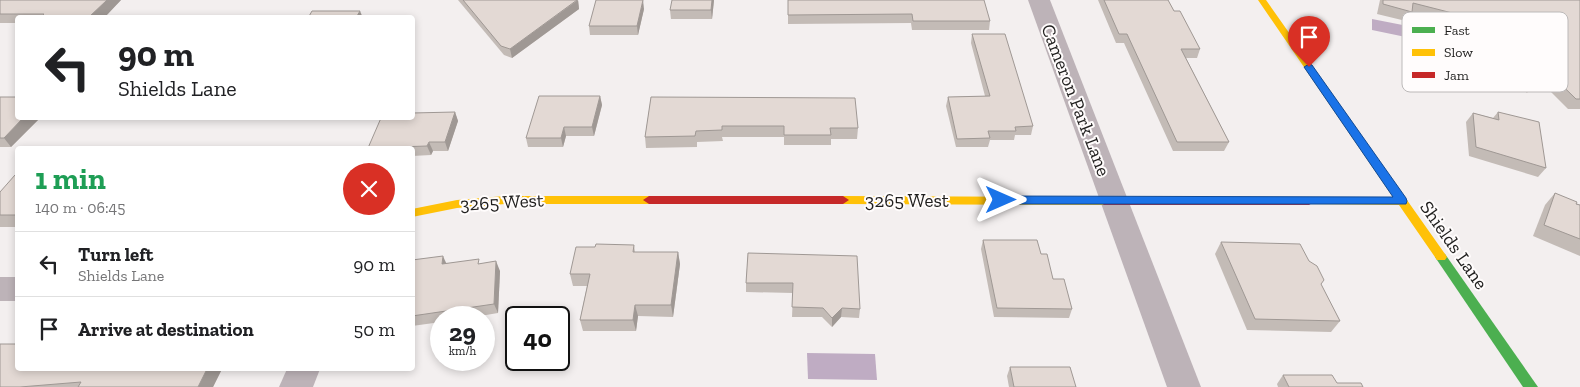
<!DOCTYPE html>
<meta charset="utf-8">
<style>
body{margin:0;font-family:"Zilla Slab",serif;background:#f2f2f2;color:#202124;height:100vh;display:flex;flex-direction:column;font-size:19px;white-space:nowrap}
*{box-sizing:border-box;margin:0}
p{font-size:16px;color:#757577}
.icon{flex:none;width:28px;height:28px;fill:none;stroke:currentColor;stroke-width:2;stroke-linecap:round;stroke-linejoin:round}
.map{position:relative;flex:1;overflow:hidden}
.drawer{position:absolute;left:15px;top:146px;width:400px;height:225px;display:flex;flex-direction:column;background:#fff;border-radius:5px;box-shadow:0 2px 8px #0003}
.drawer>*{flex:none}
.hud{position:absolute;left:15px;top:15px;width:400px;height:105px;border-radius:5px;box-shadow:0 2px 8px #0003;background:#fff;color:#202124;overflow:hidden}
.speed{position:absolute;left:430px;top:306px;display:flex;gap:10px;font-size:25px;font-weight:700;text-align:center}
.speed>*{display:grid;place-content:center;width:65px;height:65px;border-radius:50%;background:#fff;box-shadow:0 2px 8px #0003;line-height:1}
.speed small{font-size:12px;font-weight:400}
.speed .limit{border:2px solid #111;border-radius:8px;background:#fff;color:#111}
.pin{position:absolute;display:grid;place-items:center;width:42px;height:42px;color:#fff;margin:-51px -21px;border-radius:50% 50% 50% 0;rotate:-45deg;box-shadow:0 0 5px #0007}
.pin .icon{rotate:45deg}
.me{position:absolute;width:55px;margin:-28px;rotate:90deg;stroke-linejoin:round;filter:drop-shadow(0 0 4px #0008)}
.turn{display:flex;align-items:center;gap:18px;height:105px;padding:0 20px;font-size:22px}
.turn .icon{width:65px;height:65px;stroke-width:2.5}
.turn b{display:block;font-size:35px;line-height:42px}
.round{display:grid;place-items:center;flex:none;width:52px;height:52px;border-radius:26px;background:#f2f2f2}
.head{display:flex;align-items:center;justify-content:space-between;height:85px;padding:0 20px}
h1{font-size:30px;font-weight:700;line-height:38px;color:#1e9e55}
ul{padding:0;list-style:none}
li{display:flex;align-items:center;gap:15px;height:65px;padding:0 20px;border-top:1px solid #e0e0e0}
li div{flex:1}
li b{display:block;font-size:19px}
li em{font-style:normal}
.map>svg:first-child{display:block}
</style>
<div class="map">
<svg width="1580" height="387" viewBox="0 0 1580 387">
<rect width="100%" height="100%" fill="#f3efef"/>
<g fill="#bfacc3">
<path d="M1372,19L1423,29L1425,41L1372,30Z"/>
<path d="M807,353L875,354L877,380L808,379Z"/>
</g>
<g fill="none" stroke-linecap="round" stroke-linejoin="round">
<g fill="#bdb3b8" fill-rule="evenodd">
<path d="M1028,0H1050L1201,387H1167Z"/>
<rect x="0" y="277" width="18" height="24"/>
<path d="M287,369H320L313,387H279Z"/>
</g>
<path fill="#4caf50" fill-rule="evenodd" d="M1441,252L1445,254L1538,387H1523L1437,260L1435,257L1437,254Z"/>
<g fill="#ffc107" fill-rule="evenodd">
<path d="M1258,0H1266L1445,254L1447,257L1445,260H1437L1399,205L1305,204L1303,201L1305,198L1309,197H1393Z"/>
<path d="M505,196H649L655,200L649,204H505L457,208L412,217V209L457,200Z"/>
<path d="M843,196L1104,197L1110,201L1104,205L843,204L837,200Z"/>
</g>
<g fill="#c62828" fill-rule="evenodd">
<path d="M649,196H843L849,200L843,204H649L643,200Z"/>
<path d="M1104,197H1309L1315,201L1309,205H1104L1098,201Z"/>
</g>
</g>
<g fill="#c3bbb6">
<path d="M0,0H121L104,18H18V23H0Z"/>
<path d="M458,0H578L579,9L512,58L504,55Z"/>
<path d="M714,0L712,19H671L670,10Z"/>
<path d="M788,0L990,21L989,30H912L911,23L788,24Z"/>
<path d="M1098,0H1168L1174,11L1200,49L1197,58H1186L1229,142L1224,151H1173L1124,43H1116Z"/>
<path d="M1380,0H1580V109H1568L1533,74L1534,83L1527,93L1462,27L1411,13L1406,21L1377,14Z"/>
<path d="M644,9L638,35H590L589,26Z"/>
<path d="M972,34L1033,126L1031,135H1015L1014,140H990L988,147H956L946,106L948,97L985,96L971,43Z"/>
<path d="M600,96L602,105L594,136H566L563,147H528L526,138Z"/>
<path d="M0,97L18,118H40L11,147H0Z"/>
<path d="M651,97L858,128L857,139H831V145H784V137H722L723,141L697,142V147L646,148L645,137Z"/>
<path d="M455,112L458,121L448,151H433L431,155L412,156V149H368V148Z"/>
<path d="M1498,112L1546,168L1538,177L1469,156L1466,122L1473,113L1493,118Z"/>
<path d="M18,175V227H0V192Z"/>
<path d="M1555,193L1580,205V256L1533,236L1545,205Z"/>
<path d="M983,240L1041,254L1053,279L1072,309L1069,318L994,317L981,249Z"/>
<path d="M1221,242L1321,285L1340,321L1331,332L1247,330L1215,254Z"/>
<path d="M634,245L635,252H678L680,264L673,317L638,316L636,331H583L580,320L587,286H573L570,274L595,247Z"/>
<path d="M748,253L860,309L859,318L841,317L832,327L822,317H792L793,293L746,292V283Z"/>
<path d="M412,260L447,263L480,264L500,271L498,313L468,318H441V322L412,326Z"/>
<path d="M1010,367L1076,387H1009L1007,376Z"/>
<path d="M18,369H222L213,387H0Z"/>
<path d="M1283,375L1337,383L1363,387H1278L1277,384Z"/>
</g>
<g fill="#9f9894">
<path d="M107,0H121L104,18H90L89,17Z"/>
<path d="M578,0L579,9L512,58L510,49Z"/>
<path d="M643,0L644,9L638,35L637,26Z"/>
<path d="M712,0H714L712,19L711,10Z"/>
<path d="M360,11L363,18L357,16Z"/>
<path d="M600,96L602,105L594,136L592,127Z"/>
<path d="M455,112L458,121L448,151L445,142Z"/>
<path d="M23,118H40L11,147L4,138Z"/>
<path d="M564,127L566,136L563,147L561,138Z"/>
<path d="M429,142L433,151L431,155L427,146Z"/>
<path d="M678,252L680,264L673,317L671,305Z"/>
<path d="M443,256L447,265L442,264Z"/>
<path d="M496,261L500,271L498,313L494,304Z"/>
<path d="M635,305L638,316L636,331L633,320Z"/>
<path d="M842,308L841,317L832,327V318Z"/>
<path d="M207,369H222L213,387H198Z"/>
</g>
<g fill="#e3d9d4" stroke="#9f9894">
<path d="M0,0H107L89,17H41L44,14H0Z"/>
<path d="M463,0H577L510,49L501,46Z"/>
<path d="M596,0H643L637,26H589Z"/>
<path d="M672,0H712L711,10H670Z"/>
<path d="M788,0H984L990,21H913L912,14L788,15Z"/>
<path d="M1104,0H1168L1174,11H1180L1200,49H1181L1229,142H1177L1127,34H1119Z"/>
<path d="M1383,0H1580V99H1576L1530,54L1534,83L1468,17L1413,3L1412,12L1383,4Z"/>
<path d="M312,11H360L357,16H388L387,18H308Z"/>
<path d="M972,34H1005L1033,126L1015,127L1016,131H988L990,138L957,139L948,97L990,96Z"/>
<path d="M539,96H600L592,127H564L561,138H526Z"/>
<path d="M0,97H18V118H23L4,138H0Z"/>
<path d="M651,97L855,98L858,128H830L831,135H784V126H722V130L696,131L695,136L645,137Z"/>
<path d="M455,112L445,142H429L427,146L368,148L381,118H412V113Z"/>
<path d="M1498,112L1539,122L1546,168L1476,147L1473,113L1499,120Z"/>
<path d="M15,175H18V215H0V192Z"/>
<path d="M1555,193L1577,202L1576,204L1580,205V239L1544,225Z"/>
<path d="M983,240H1037L1041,254H1047L1053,279H1064L1072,309L997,308Z"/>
<path d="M1221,242L1300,244L1309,261L1317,266L1324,280L1321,284L1340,321L1255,319Z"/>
<path d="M596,244L634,245L633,252H678L671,305H635L633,320H580L590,274H570L576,247H595Z"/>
<path d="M748,253L857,256L860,309L842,308L832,318L823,308L792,307L793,283H746Z"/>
<path d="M443,256L442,264L479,259L478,264L496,261L494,304L412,316V260Z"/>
<path d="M0,344H18V369H207L198,387H78L81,382L20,387H0Z"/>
<path d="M1010,367H1070L1076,387H1014Z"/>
<path d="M1283,375H1332L1337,383H1361L1363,387H1289Z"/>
</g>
<path fill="#1a73e8" stroke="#114b97" d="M1309,64L1312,65L1406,198L1407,201L1406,204H1001L995,200L1001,196L1393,197L1304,67Z"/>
<g text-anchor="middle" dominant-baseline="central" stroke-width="4" stroke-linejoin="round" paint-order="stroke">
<g font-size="19" fill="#1f1e1d" stroke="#fffcfc">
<text transform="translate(1076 100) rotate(69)">Cameron Park Lane</text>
<text x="907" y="200">3265 West</text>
<text transform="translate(502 202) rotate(-3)">3265 West</text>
<text transform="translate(1454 245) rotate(55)">Shields Lane</text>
</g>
</g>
<rect x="1402" y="12" width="166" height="80" rx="8" fill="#fffcfc" stroke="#bcb9b9" stroke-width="1"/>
<rect x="1412" y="27" width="23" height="6" fill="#4caf50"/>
<rect x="1412" y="49" width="23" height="7" fill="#ffc107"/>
<rect x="1412" y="72" width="23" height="6" fill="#c62828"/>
<g font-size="14" fill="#1f1e1d">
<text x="1444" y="35">Fast</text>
<text x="1444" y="57">Slow</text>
<text x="1444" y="80">Jam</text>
</g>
</svg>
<div class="speed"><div>29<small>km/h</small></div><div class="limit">40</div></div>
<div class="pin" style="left:1309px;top:67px;background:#d93025"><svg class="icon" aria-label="arrive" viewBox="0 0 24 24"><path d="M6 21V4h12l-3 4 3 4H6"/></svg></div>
<svg class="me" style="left:1001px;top:200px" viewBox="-20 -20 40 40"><path d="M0-17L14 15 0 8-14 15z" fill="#1a73e8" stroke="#fff" stroke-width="4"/></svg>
<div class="hud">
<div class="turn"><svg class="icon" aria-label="left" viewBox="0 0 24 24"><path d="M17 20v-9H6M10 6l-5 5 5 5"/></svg><div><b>90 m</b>Shields Lane</div></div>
</div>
<section class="drawer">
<div class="head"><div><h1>1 min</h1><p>140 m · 06:45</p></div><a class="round" style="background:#d93025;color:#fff"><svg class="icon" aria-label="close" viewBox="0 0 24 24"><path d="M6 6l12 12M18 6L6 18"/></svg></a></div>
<ul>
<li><svg class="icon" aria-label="left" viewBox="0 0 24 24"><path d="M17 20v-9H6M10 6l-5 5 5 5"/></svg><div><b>Turn left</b><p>Shields Lane</p></div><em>90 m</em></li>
<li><svg class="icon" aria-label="arrive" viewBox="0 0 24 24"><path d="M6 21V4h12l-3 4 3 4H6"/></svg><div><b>Arrive at destination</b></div><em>50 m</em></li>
</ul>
</section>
</div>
